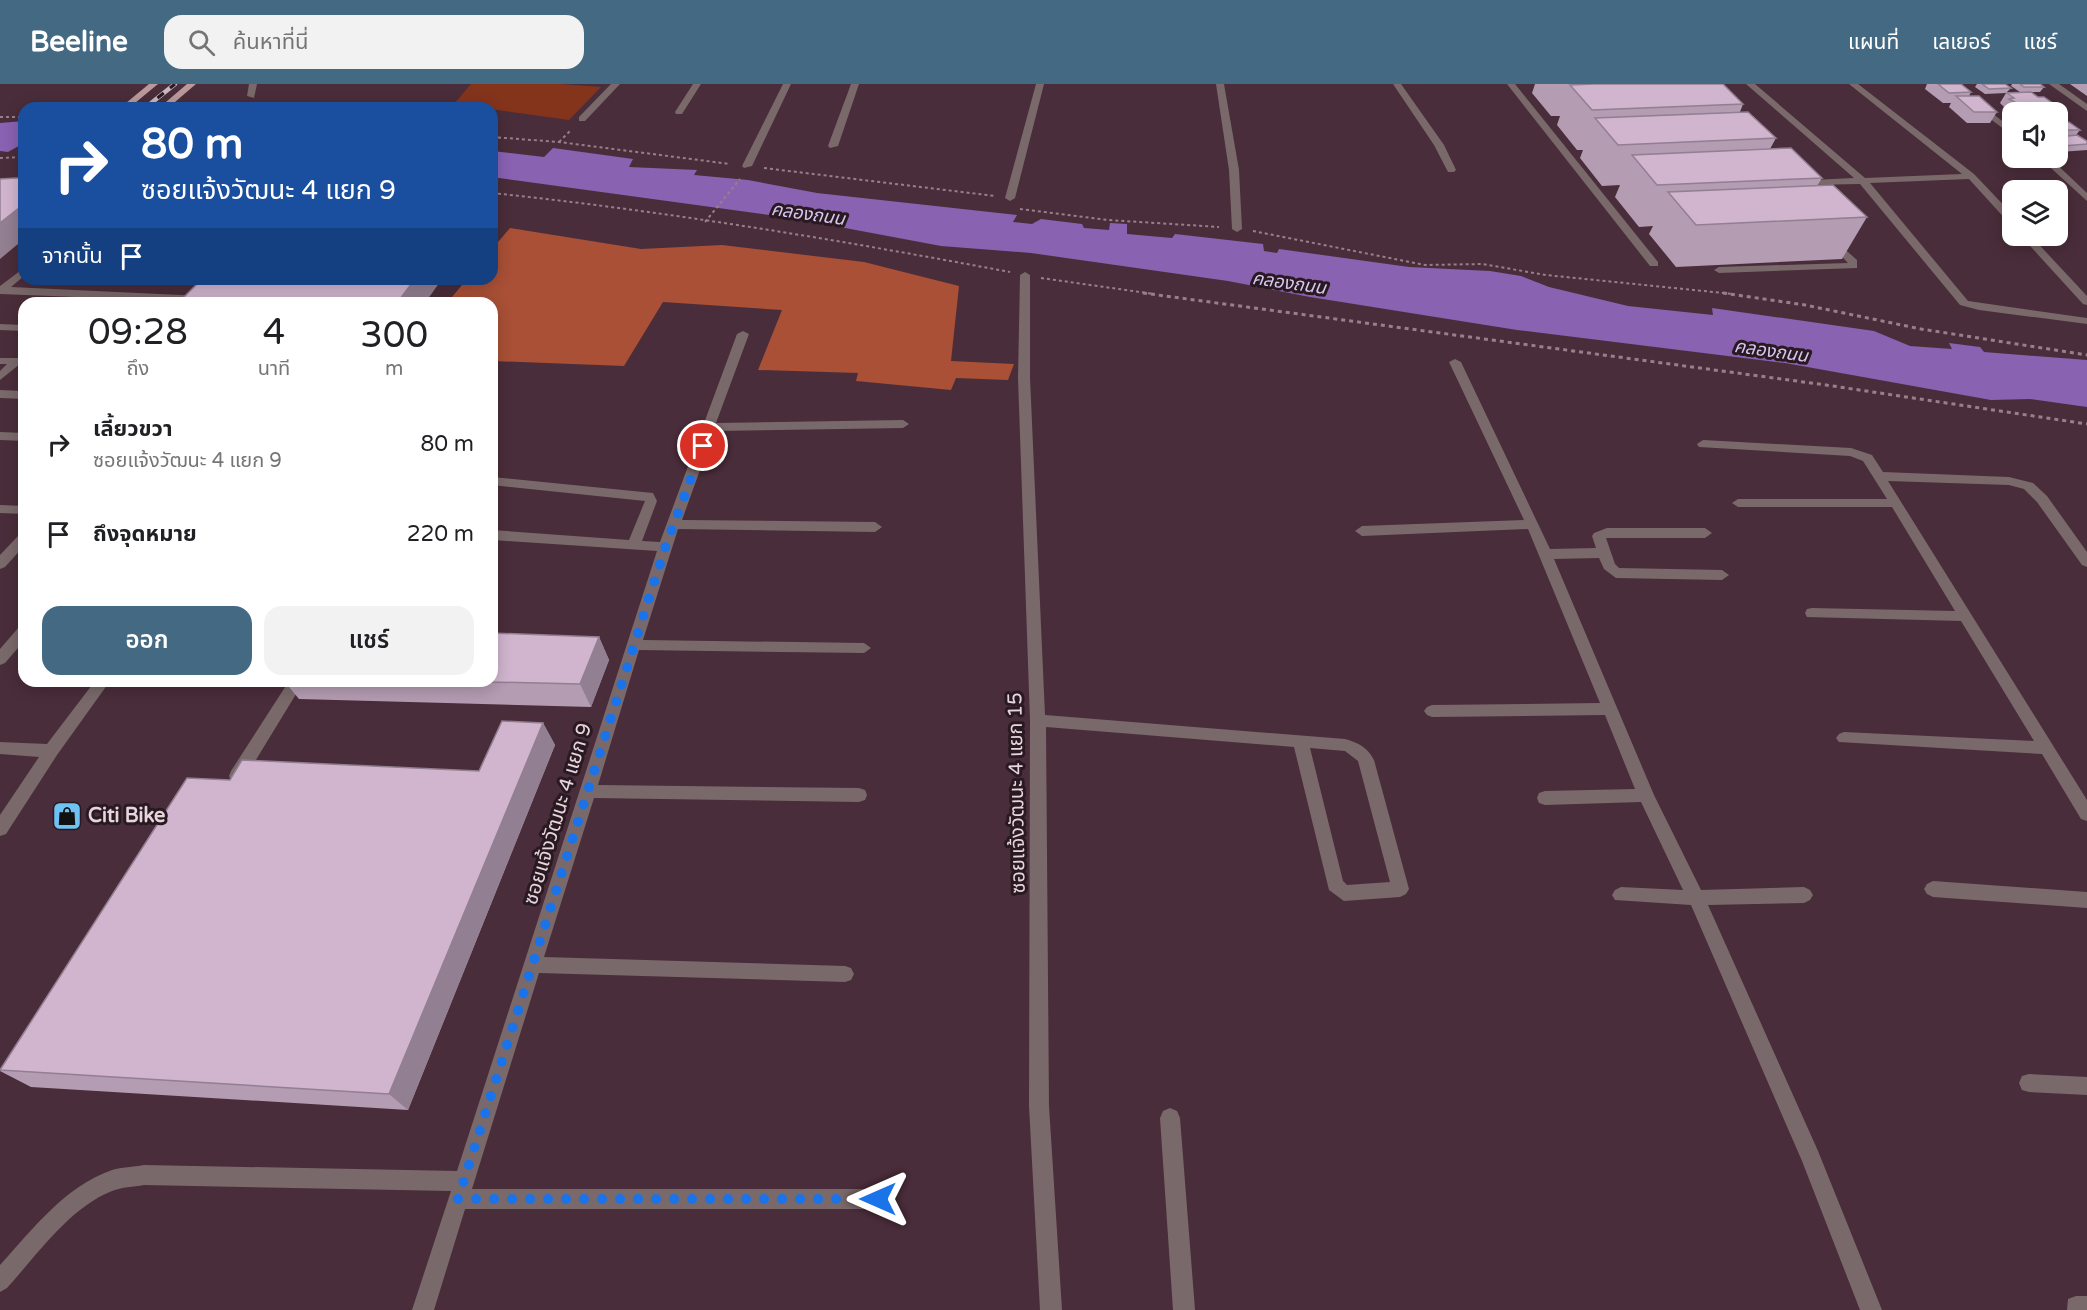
<!DOCTYPE html>
<html lang="th">
<meta charset="utf-8">
<style>
body{margin:0;font-family:"Varela Round","Noto Sans Thai",sans-serif;background:#f2f2f2;color:#202124;height:100vh;display:flex;flex-direction:column;font-size:22px;white-space:nowrap}
*{box-sizing:border-box;margin:0}
p{font-size:20px;color:#757577}
.icon{flex:none;width:33px;height:33px;fill:none;stroke:currentColor;stroke-width:2;stroke-linecap:round;stroke-linejoin:round}
.map{position:relative;flex:1;overflow:hidden}
.sheet{position:absolute;left:18px;top:213px;width:480px;height:390px;display:flex;flex-direction:column;background:#fff;border-radius:18px;box-shadow:0 3px 15px #0003}
.sheet>*{flex:none}
.banner{position:absolute;left:18px;top:18px;width:480px;height:183px;border-radius:18px;box-shadow:0 3px 15px #0003;background:#1a4fa0;color:#fff;overflow:hidden}
.fabs{position:absolute;left:2002px;top:18px;display:grid;gap:12px}
.fabs a{display:grid;place-items:center;width:66px;height:66px;border-radius:12px;background:#fff;box-shadow:0 3px 15px #0003;font-size:30px}
.pin{position:absolute;display:grid;place-items:center;width:51px;height:51px;color:#fff;margin:-26px;border:3px solid #fff;border-radius:50%;box-shadow:0 2px 6px #0007}
.me{position:absolute;width:66px;margin:-33px;rotate:270deg;stroke-linejoin:round;filter:drop-shadow(0 0 4px #0008)}
.turn{display:flex;align-items:center;gap:21px;height:126px;padding:0 24px;font-size:27px}
.turn .icon{width:78px;height:78px;stroke-width:2.5}
.turn b{display:block;font-size:42px;line-height:51px}
.then{display:flex;align-items:center;height:57px;padding:0 24px;background:#0003;gap:12px;font-size:22px}
.eta{display:flex;justify-content:space-evenly;align-items:center;height:102px;text-align:center}
.eta b{font-size:36px;font-weight:600;line-height:42px}
.primary-button{display:flex;gap:12px;margin-top:auto;padding:12px 24px}
.primary-button a{flex:1;height:69px;border-radius:18px;background:#446982;color:#fff;font-size:24px;font-weight:600;line-height:69px;text-align:center}
.primary-button a+a{background:#f2f2f2;color:#202124}
ul{padding:0;list-style:none}
li{display:flex;align-items:center;gap:18px;height:90px;padding:0 24px}
li div{flex:1}
li b{display:block;font-size:22px}
li em{font-style:normal}
header{display:flex;align-items:center;gap:36px;box-sizing:border-box;height:84px;padding:0 30px;background:#446982;color:#fff}
header strong{font-size:28px}
nav{display:flex;gap:33px;margin-inline-start:auto;font-size:21px}
.search{width:420px;height:54px;background:#f2f2f2;display:flex;align-items:center;gap:15px;box-sizing:border-box;padding:0 21px;border-radius:18px;color:#757577;font-size:22px}
.map>svg:first-child{display:block}
</style>
<header>
<strong>Beeline</strong>
<div class="search"><svg class="icon" aria-label="search" viewBox="0 0 24 24"><circle cx="10" cy="10" r="6"/><path d="M15 15l6 6"/></svg>ค้นหาที่นี่</div>
<nav><a>แผนที่</a><a>เลเยอร์</a><a>แชร์</a></nav>
</header>
<div class="map">
<svg width="2087" height="1226" viewBox="0 0 2087 1226">
<rect width="100%" height="100%" fill="#4a2d3a"/>
<path fill="#85341c" d="M471,0H560L601,3L569,36L454,20Z"/>
<path fill="#a95036" d="M510,144L641,165L722,161L864,178L959,202L951,277L1014,280L1008,296L956,294L951,306L856,297L858,289L758,286L782,226L663,218L624,282L492,277V219H447L467,195H492V165Z"/>
<g fill="#8962b2">
<path d="M24,37V59L8,68L0,67V39Z"/>
<path d="M553,64L633,75L629,83L697,86L694,91L748,96L817,109L1017,131L1013,138L1032,140L1041,135L1082,140L1084,144L1109,146L1110,139L1127,140V150L1172,154L1175,150L1263,160L1264,167L1277,169L1279,165L1409,183L1490,187L1521,192L1549,203L1628,222L1713,231L1712,224L1874,247L1910,262L1952,265L1949,259L1980,263L1984,268L2087,276V323L2030,315L1991,316L1785,279L1517,246L1310,213L1228,197L1031,169L941,162L792,134L492,93V67L544,73Z"/>
</g>
<g fill="none" stroke-linecap="round" stroke-linejoin="round">
<g stroke="#98808a" stroke-width="2" stroke-dasharray="3 3" stroke-linecap="butt">
<path d="M190,23L204,24"/>
<path d="M0,33H24"/>
<path d="M492,53L559,58L730,80"/>
<path d="M559,58L570,47"/>
<path d="M0,74L24,73"/>
<path d="M764,84L995,112"/>
<path d="M14,97L24,88"/>
<path d="M492,109C665,127 839,156 1010,188"/>
<path d="M1020,125L1108,136L1219,143"/>
<path d="M705,138L740,95"/>
<path d="M1253,147L1425,181L1482,180L1546,191L1733,210"/>
<path d="M1041,194L1154,210"/>
</g>
<g stroke="#98808a" stroke-width="3" stroke-dasharray="4 4" stroke-linecap="butt">
<path d="M1143,209L1826,301L2087,340"/>
<path d="M1723,209L1805,221L1921,245L2087,271"/>
</g>
<g fill="#7a696a" fill-rule="evenodd">
<path d="M249,0H257L254,14L247,12Z"/>
<path d="M611,0H620L585,37H579V33Z"/>
<path d="M693,0H701L682,30H676L675,28Z"/>
<path d="M783,0H791L752,82L744,84L742,82Z"/>
<path d="M851,0H859L838,62L830,64L828,62Z"/>
<path d="M1036,0H1044L1015,114L1010,117L1005,114Z"/>
<path d="M1216,0H1224L1239,86L1242,145L1237,148L1232,145L1229,86Z"/>
<path d="M1393,0H1401L1444,61L1456,86L1454,88H1448L1434,61Z"/>
<path d="M1507,0H1515L1658,178V182H1650Z"/>
<path d="M1746,0H1755L1865,94L1962,90L1849,0H1858L1974,90L2013,131V140L2009,139L1969,95L1870,99L1968,217L2087,234V240L1979,226L1960,221L1860,100L1809,101L1807,99L1812,96L1854,94Z"/>
<path d="M1944,0H1953L2013,45V52Z"/>
<path d="M2049,0H2059L2087,20V27Z"/>
<path d="M2040,74H2050L2087,109V117Z"/>
<path d="M2021,152H2031L2087,212V221L2083,220Z"/>
<path d="M1832,154L1857,176V184L1719,189L1714,186L1719,183L1848,179L1827,157Z"/>
<path d="M24,184V192L11,203L202,212L207,215L202,218L0,210V202Z"/>
<path d="M1025,188L1030,191V294L1045,631L1345,655C1359,659 1367,663 1374,676L1409,805L1406,810L1400,813L1344,817L1329,806L1294,663L1046,643L1049,1022L1062,1226H1040L1029,1022L1030,636L1018,294L1020,191ZM1310,664L1345,667L1358,677L1390,798L1347,801L1343,797Z"/>
<path d="M0,240L24,241V247L0,246Z"/>
<path d="M743,247L749,250L716,339L903,336L909,340L903,344L714,347L682,436L875,438L882,443L875,448L678,445L643,556L864,559L871,564L864,569L639,566L598,701L859,704L865,706L867,711L865,716L859,718L594,714L544,873L845,882L851,884L854,890L851,896L845,898L539,889L472,1105H878L885,1108L888,1115L885,1122L878,1125H465L434,1226H412L451,1107L144,1101C133,1103 122,1103 112,1107C69,1124 37,1171 7,1204L0,1208V1181C33,1145 64,1103 112,1086C122,1083 133,1083 144,1081L457,1087L657,467L492,456V446L629,456L645,417L492,401V393L653,409L657,417L642,457L660,458L737,250Z"/>
<path d="M0,274H24V280H20L0,296V287L7,280H0Z"/>
<path d="M1455,275L1461,278L1550,465L1596,464L1592,452L1594,449L1607,444H1705L1712,449L1705,454H1606L1615,480L1619,484L1722,486L1729,491L1722,496L1616,494L1604,485L1599,474L1554,475L1654,711L1701,806L1804,803L1810,806L1813,811L1810,816L1804,819L1708,821L1818,1067L1882,1226H1860L1802,1077L1691,821L1615,816L1612,811L1615,806L1621,803L1683,806L1641,718L1545,721L1539,719L1537,714L1539,709L1545,707L1635,705L1605,631L1432,633L1427,631L1424,627L1427,623L1432,621L1600,619L1528,445L1362,452L1355,447L1362,442L1524,436L1449,278Z"/>
<path d="M0,306L24,307V315L0,314Z"/>
<path d="M0,348L24,349V357L0,356Z"/>
<path d="M1703,356L1851,364L1872,371L1883,388L2009,393L2033,399L2047,412L2087,468V483L2082,481L2037,418L2024,405L2009,401L1888,397L2087,716V737L2081,735L2042,670L1839,658L1836,654L1839,650L1844,648L2034,657L1961,537L1807,533L1805,529L1807,525L1812,524L1955,527L1892,423H1738L1732,419L1738,415H1887L1863,377L1850,372L1699,363L1697,360Z"/>
<path d="M0,421L24,422V430L0,429Z"/>
<path d="M24,449V462L5,483L0,485V471L19,451Z"/>
<path d="M24,542V557L5,579L0,581V565L19,543Z"/>
<path d="M95,597H110L57,671L6,750L0,752V731L39,673L0,670V658L47,660Z"/>
<path d="M289,597H304L243,697L237,698L231,697L229,692L231,687Z"/>
<path d="M1933,797L2087,808V824L1933,813L1927,810L1924,805L1927,800Z"/>
<path d="M2029,990L2087,993V1011L2029,1008L2022,1006L2019,999L2022,992Z"/>
<path d="M1170,1024L1177,1027L1180,1034L1195,1226H1173L1160,1034L1163,1027Z"/>
<path d="M2076,1212H2087V1226H2067L2068,1215Z"/>
</g>
<g fill="#bb999b" fill-rule="evenodd">
<path d="M149,0H158L129,24H120Z"/>
<path d="M187,0H196L168,24H159Z"/>
</g>
<g stroke="#ccb6bf" stroke-width="4.5">
<path id="rail" d="M145,24L175,0"/>
</g>
<use href="#rail" stroke="#281a20" stroke-width="3" stroke-dasharray="8" stroke-linecap="butt"/>
</g>
<g fill="#b49cb2">
<path d="M1535,0H1723L1743,20L1740,28L1776,54L1770,65L1822,94L1817,102L1867,133L1842,175L1676,183L1649,150L1653,142L1639,143L1615,113L1620,101L1602,102L1580,74L1583,66H1577L1557,41L1560,32H1551L1532,9Z"/>
<path d="M1916,0H1961L1971,8L1969,12L1997,28L1990,39H1967L1949,23L1951,19H1943L1925,5L1927,0Z"/>
<path d="M1977,0H2005L2011,4L2007,8H2020L2011,2L2012,0H2040L2044,3L2040,8H2031L2038,13L2064,27L2058,36V28H2013V32L2002,26L2004,23L2000,19L2006,9L1985,10L1975,3Z"/>
<path d="M2070,0H2087V12Z"/>
<path d="M2058,39L2080,46L2076,51L2087,57V66L2060,68L2058,67V53L2070,51L2058,52Z"/>
<path d="M599,553L609,576L591,623L299,615L284,597H492Z"/>
<path d="M543,639L555,661L408,1026L31,1003L0,987L230,696L479,687Z"/>
</g>
<g fill="#927f91">
<path d="M24,120V155L0,175V139Z"/>
<path d="M415,195H442L425,219H397Z"/>
<path d="M599,553L609,576L591,623L580,600Z"/>
<path d="M543,639L555,661L408,1026L389,1010Z"/>
</g>
<g fill="#d1b5cf" stroke="#927f91" stroke-width="1.5">
<path d="M1593,0H1723L1743,20L1592,26L1570,1Z"/>
<path d="M1938,0H1961L1971,8L1949,9Z"/>
<path d="M1982,0H2005L2011,4L1989,5Z"/>
<path d="M2020,0H2040L2044,3H2024Z"/>
<path d="M2031,8L2038,13H2044L2064,27L2029,26L2009,15L2014,14L2007,9Z"/>
<path d="M1956,12H1979L1997,28H1974Z"/>
<path d="M1748,28L1776,54L1618,61L1595,34Z"/>
<path d="M2069,38L2080,46H2061L2058,44V39Z"/>
<path d="M2077,51L2087,57V60L2063,62L2058,59V53Z"/>
<path d="M1791,64L1822,94L1657,101L1632,71Z"/>
<path d="M16,94L24,95V120L0,139V95Z"/>
<path d="M1833,101L1867,133L1696,141L1668,108Z"/>
<path d="M202,195H415L397,219H178Z"/>
<path d="M492,549L599,553L580,600L448,597H492Z"/>
<path d="M502,637L543,639L389,1010L0,986L187,694L230,696L242,676L479,687Z"/>
</g>
<g fill="none" stroke-linecap="round" stroke-linejoin="round">
<path stroke="#1a73e8" stroke-width="10" stroke-dasharray="0 18" d="M703,362L665,464L458,1115H878"/>
</g>
<defs>
<g id="shop-square" transform="scale(1.5)"><rect x="-9" y="-9" width="18" height="18" rx="4" fill="#6fc2f4" stroke="#281a20"/><path d="M-5-2.5h2.3a2.7 3.5 0 0 1 5.4 0H5L5.5 6h-11ZM-1.5-2.5h3a1.5 2.3 0 0 0-3 0Z" fill="#111"/></g>
</defs>
<g fill-rule="evenodd">
<use href="#shop-square" x="67" y="732"/>
</g>
<g text-anchor="middle" dominant-baseline="central" stroke-width="6" stroke-linejoin="round" paint-order="stroke">
<g font-size="18" font-style="italic" fill="#d8c5f0" stroke="#281a20">
<text transform="translate(808 130) rotate(8)">คลองถนน</text>
<text transform="translate(1289 199) rotate(8)">คลองถนน</text>
<text transform="translate(1771 267) rotate(8)">คลองถนน</text>
</g>
<g font-size="20" fill="#e8d4dc" stroke="#281a20">
<text transform="translate(1017 709) rotate(-91)">ซอยแจ้งวัฒนะ 4 แยก 15</text>
<text transform="translate(558 730) rotate(-73)">ซอยแจ้งวัฒนะ 4 แยก 9</text>
</g>
<g font-size="20" font-weight="bold" fill="#e8d4dc" stroke="#281a20" text-anchor="start">
<text x="88" y="732">Citi Bike</text>
</g>
</g>
</svg>
<div class="fabs">
<a><svg class="icon" aria-label="sound" viewBox="0 0 24 24"><path d="M4 9h4l5-4v14l-5-4H4zM17 9q2 3 0 6"/></svg></a>
<a><svg class="icon" aria-label="layers" viewBox="0 0 24 24"><path d="M12 4l9 5-9 5-9-5zM3 14l9 5 9-5"/></svg></a>
</div>
<div class="pin" style="left:703px;top:362px;background:#d93025"><svg class="icon" aria-label="arrive" viewBox="0 0 24 24"><path d="M6 21V4h12l-3 4 3 4H6"/></svg></div>
<svg class="me" style="left:878px;top:1115px" viewBox="-20 -20 40 40"><path d="M0-17L14 15 0 8-14 15z" fill="#1a73e8" stroke="#fff" stroke-width="4"/></svg>
<div class="banner">
<div class="turn"><svg class="icon" aria-label="right" viewBox="0 0 24 24"><path d="M7 20v-9h11M14 6l5 5-5 5"/></svg><div><b>80 m</b>ซอยแจ้งวัฒนะ 4 แยก 9</div></div>
<div class="then">จากนั้น<svg class="icon" aria-label="arrive" viewBox="0 0 24 24"><path d="M6 21V4h12l-3 4 3 4H6"/></svg></div>
</div>
<section class="sheet">
<div class="eta">
<div><b>09:28</b><p>ถึง</p></div>
<div><b>4</b><p>นาที</p></div>
<div><b>300</b><p>m</p></div>
</div>
<ul>
<li><svg class="icon" aria-label="right" viewBox="0 0 24 24"><path d="M7 20v-9h11M14 6l5 5-5 5"/></svg><div><b>เลี้ยวขวา</b><p>ซอยแจ้งวัฒนะ 4 แยก 9</p></div><em>80 m</em></li>
<li><svg class="icon" aria-label="arrive" viewBox="0 0 24 24"><path d="M6 21V4h12l-3 4 3 4H6"/></svg><div><b>ถึงจุดหมาย</b></div><em>220 m</em></li>
</ul>
<div class="primary-button"><a>ออก</a><a>แชร์</a></div>
</section>
</div>
